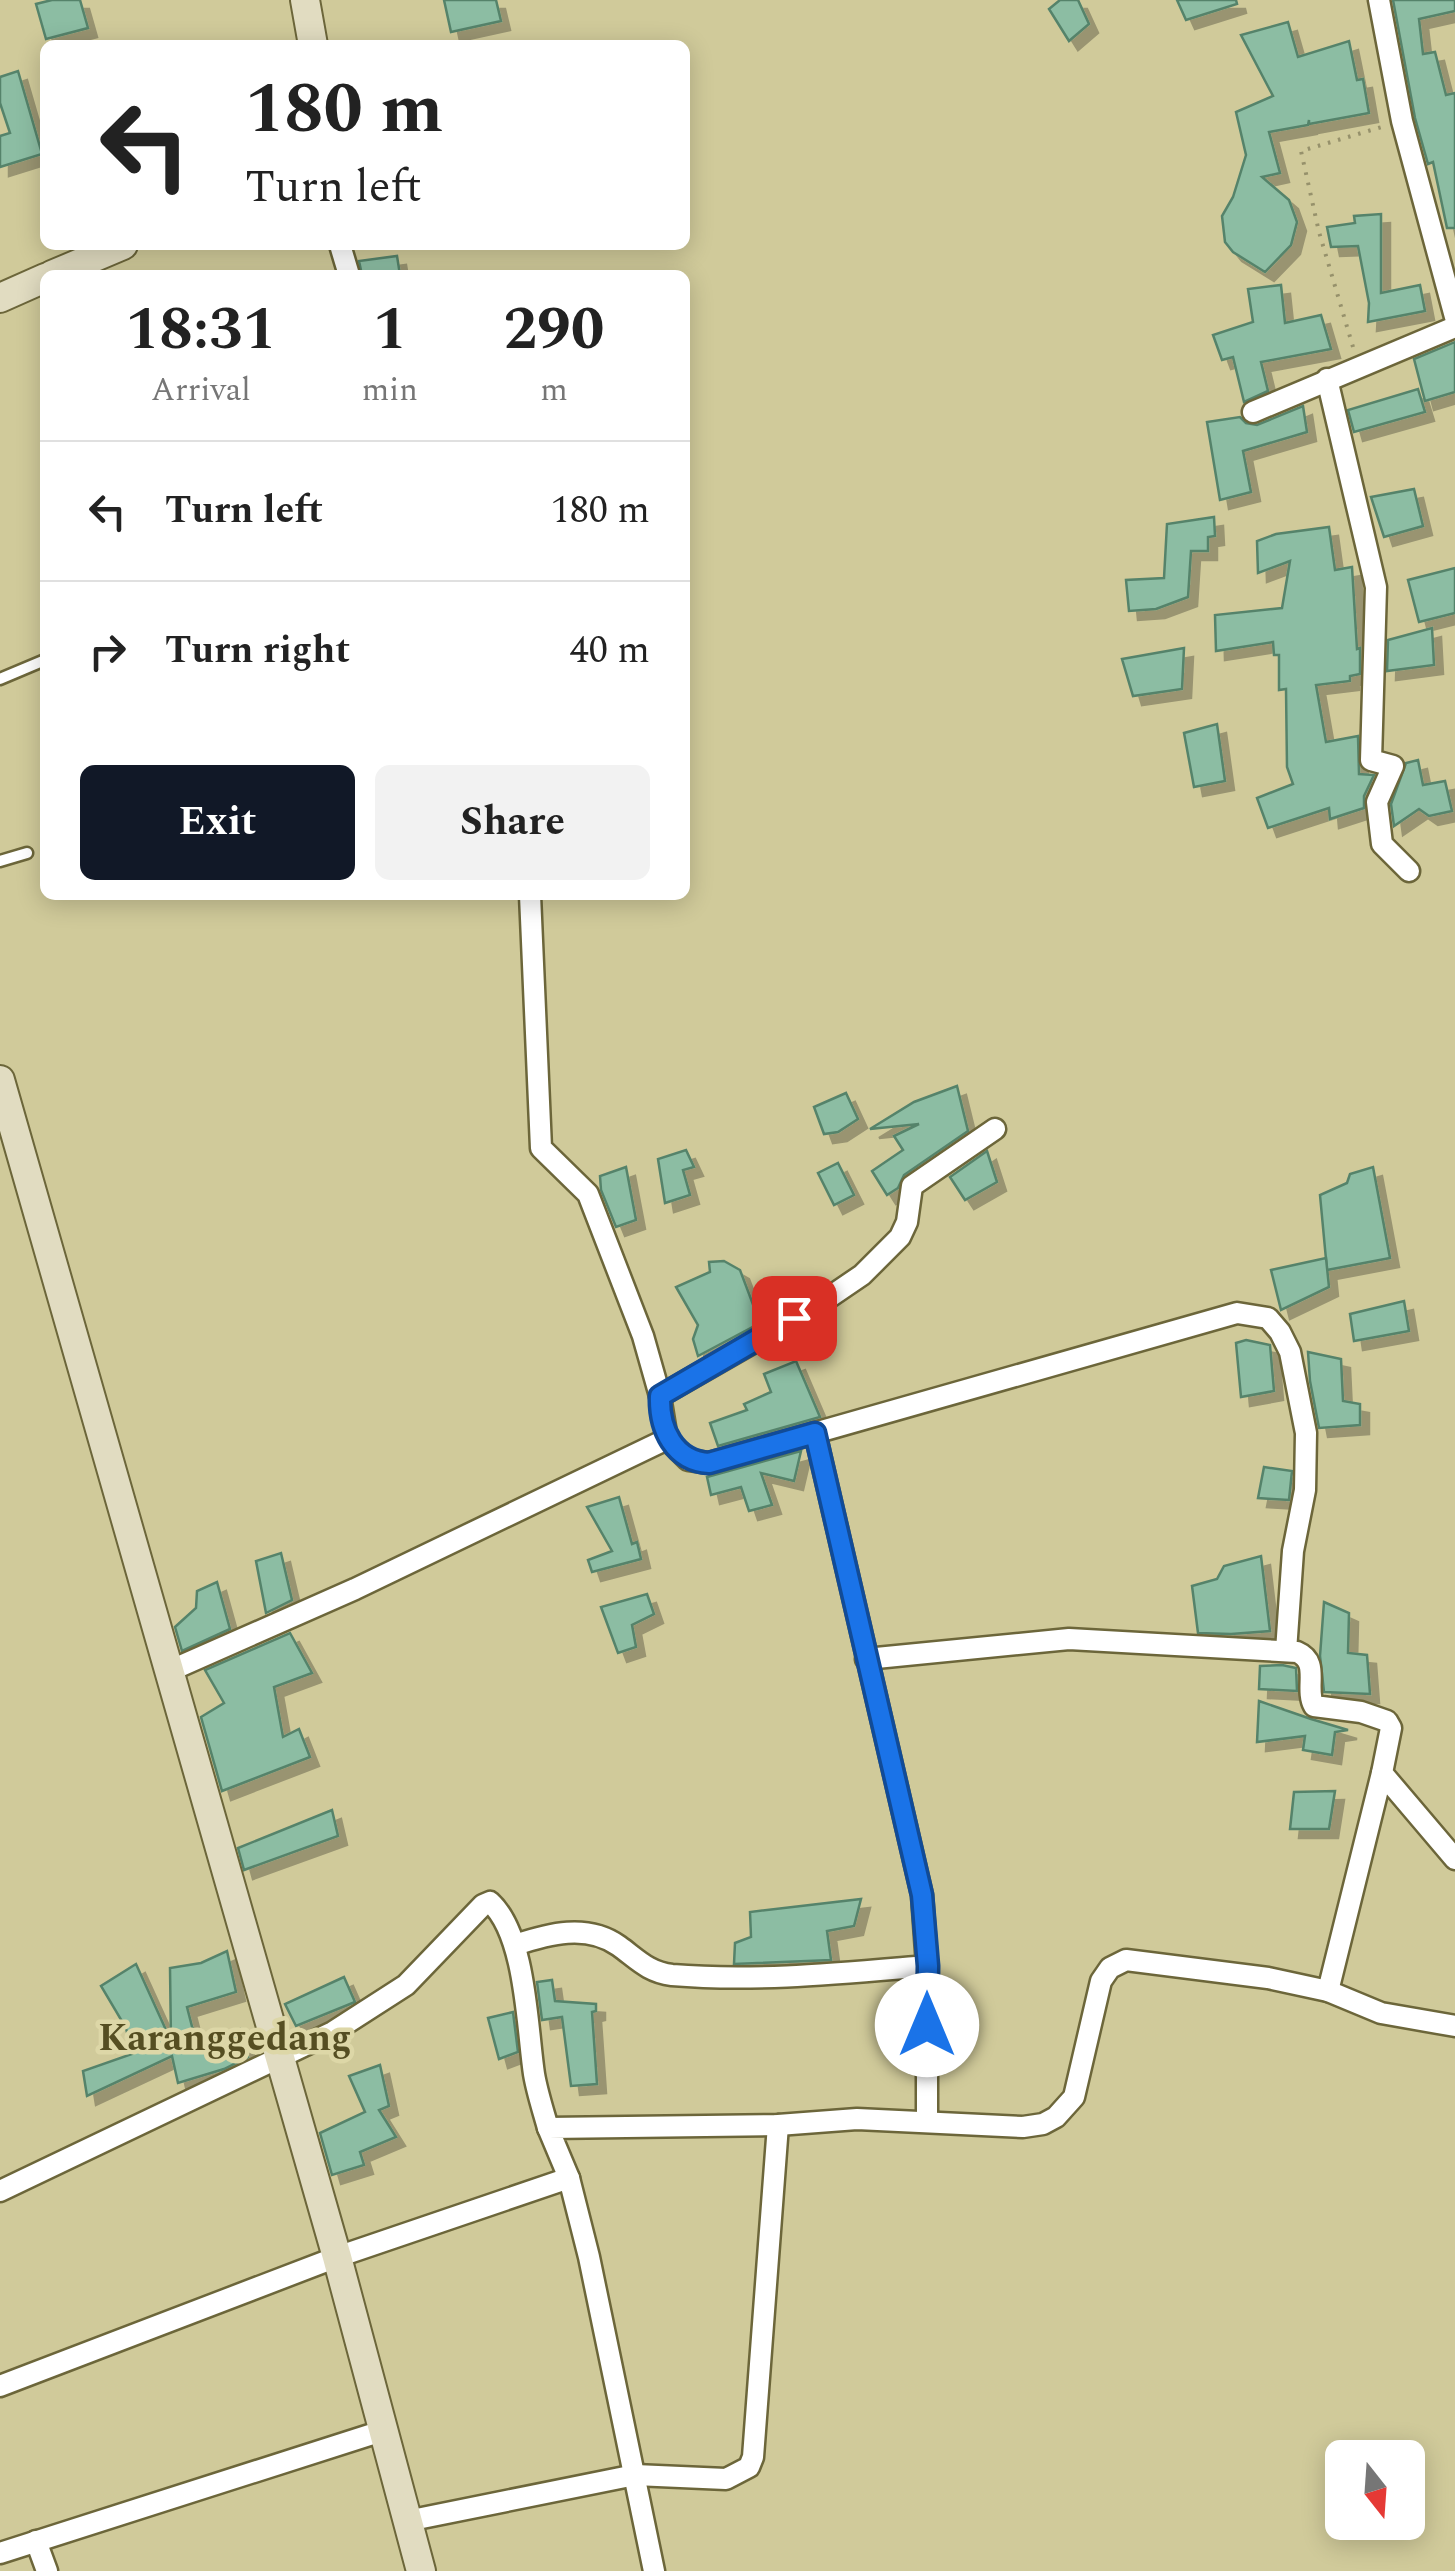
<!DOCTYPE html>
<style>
body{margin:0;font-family:Spectral,serif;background:#f2f2f2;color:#222;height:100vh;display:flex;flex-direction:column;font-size:38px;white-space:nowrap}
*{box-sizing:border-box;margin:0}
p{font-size:32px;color:#767676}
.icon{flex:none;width:55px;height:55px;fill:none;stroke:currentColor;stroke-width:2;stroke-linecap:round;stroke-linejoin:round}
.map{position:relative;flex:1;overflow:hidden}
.side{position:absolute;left:40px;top:270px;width:650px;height:630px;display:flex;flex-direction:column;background:#fff;border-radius:15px;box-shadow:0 5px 25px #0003}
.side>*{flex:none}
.banner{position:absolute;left:40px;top:40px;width:650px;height:210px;border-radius:15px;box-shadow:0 5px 25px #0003;background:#fff;color:#222;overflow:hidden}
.needle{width:65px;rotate:163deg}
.tools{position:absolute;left:1325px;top:2440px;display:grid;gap:20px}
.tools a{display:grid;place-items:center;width:100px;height:100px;border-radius:15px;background:#fff;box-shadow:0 5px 25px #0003;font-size:50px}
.pin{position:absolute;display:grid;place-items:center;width:85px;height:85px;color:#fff;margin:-42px;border-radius:20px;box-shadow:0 5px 15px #0006}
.me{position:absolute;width:110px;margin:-55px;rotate:0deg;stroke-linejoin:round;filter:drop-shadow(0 0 8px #0008)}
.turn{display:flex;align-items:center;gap:35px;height:210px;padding:0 40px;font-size:45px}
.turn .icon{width:130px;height:130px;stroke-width:2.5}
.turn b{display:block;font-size:70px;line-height:85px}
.eta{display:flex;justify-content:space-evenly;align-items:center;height:170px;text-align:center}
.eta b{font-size:60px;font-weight:700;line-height:70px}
.button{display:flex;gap:20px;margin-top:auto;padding:20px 40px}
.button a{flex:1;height:115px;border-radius:15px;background:#111827;color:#fff;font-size:40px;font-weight:700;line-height:115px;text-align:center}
.button a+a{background:#f2f2f2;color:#222}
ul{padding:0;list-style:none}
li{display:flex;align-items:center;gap:30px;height:140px;padding:0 40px;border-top:2px solid #e0e0e0}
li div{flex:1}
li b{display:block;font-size:38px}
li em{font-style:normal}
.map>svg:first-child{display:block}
</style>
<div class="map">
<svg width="1455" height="2571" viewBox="0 0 1455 2571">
<defs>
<filter id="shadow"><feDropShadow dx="9" dy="9" stdDeviation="0" flood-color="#0004"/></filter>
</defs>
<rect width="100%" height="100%" fill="#d0ca9a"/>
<g fill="#8cbda3" stroke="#55836b" stroke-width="2.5" filter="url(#shadow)">
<path d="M52,0H80L88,28L46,39L36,4Z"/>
<path d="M444,0H496L501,21L451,32Z"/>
<path d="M1060,0H1078L1089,24L1069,41L1049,9Z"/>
<path d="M1177,0H1236L1237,4L1186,20Z"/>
<path d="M1393,0H1455V11L1419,19L1423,54L1435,52L1446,95L1455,93V228H1447L1433,162L1428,164L1415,118Z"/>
<path d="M1288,22L1298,57L1349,41L1357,80L1363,79L1369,113L1309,124V120L1308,125L1269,132L1280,173L1262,177L1289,200L1297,222L1291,245L1265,272L1233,252L1225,242L1222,216L1233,197L1246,155L1236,112L1273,96L1241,35Z"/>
<path d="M18,71L42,154L0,167V136L10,133L0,103V77Z"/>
<path d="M1381,214V293L1420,285L1425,311L1368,322L1369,303L1358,246L1331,247L1327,227L1355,223L1354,216Z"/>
<path d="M397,256L400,275H362L359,261Z"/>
<path d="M1281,285L1285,323L1321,315L1331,349L1261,362L1268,391L1244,402L1233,357L1222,360L1213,335L1253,322L1248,289Z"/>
<path d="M1455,342V392L1425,401L1414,359Z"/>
<path d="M1418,389L1425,412L1354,432L1348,410Z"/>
<path d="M1303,406L1307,432L1243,451L1251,492L1220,500L1207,422L1240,417L1246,423L1257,425Z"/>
<path d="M1414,489L1423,526L1384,537L1371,497Z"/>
<path d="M1214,517L1215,536L1208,537V551H1191L1188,597L1156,609L1129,611L1126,580L1164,578L1167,524Z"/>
<path d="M1329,527L1335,570L1352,567L1357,649L1360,648V674L1350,676V681L1316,685L1326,742L1358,736L1359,774L1374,775L1364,796V808L1330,819L1329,808L1268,828L1257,798L1293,784L1287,767L1286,689L1279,690V655H1274L1273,642L1216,651L1215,615L1282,608L1290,561L1258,573L1257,541L1276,534Z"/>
<path d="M1455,568V613L1419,622L1408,580Z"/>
<path d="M1432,628L1434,665L1387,671L1388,640Z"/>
<path d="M1184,648L1182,689L1133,696L1122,659Z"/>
<path d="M1217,724L1225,781L1194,787L1184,733Z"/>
<path d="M1418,760L1423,785L1445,781L1452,811L1429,816L1419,809L1394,826L1391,804L1406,763Z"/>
<path d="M957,1086L968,1131L904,1175L898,1188L887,1195L872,1171L903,1150L894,1136L919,1124L870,1129L914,1102Z"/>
<path d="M846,1093L858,1119L838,1132L824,1134L814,1107Z"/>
<path d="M686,1150L694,1167L683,1170L690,1195L665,1203L658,1159Z"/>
<path d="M987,1151L997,1182L965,1200L950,1177Z"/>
<path d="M838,1163L854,1195L834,1205L818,1173Z"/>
<path d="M626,1167L636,1220L616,1227L601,1190L600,1176Z"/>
<path d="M1373,1167L1390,1258L1327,1270L1320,1195L1347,1183L1350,1174Z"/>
<path d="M1326,1258L1329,1287L1281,1310L1271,1270Z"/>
<path d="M724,1261L740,1270L760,1323L698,1356L693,1339L698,1325L676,1287L710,1272L709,1262Z"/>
<path d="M1404,1301L1409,1331L1354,1341L1350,1314Z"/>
<path d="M1246,1340L1270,1345L1274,1391L1241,1397L1236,1343Z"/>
<path d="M1308,1352L1341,1359L1343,1401L1360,1404V1425L1319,1428L1310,1381Z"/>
<path d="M796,1361L820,1417L718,1446L710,1423L747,1410L744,1404L771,1392L764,1374Z"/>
<path d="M801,1451L794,1481L761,1473L772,1505L749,1511L741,1487L711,1495L707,1477Z"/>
<path d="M1264,1467L1292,1471L1289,1500L1258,1498Z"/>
<path d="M619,1497L632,1544L637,1542L641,1559L592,1572L588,1560L612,1551L587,1507Z"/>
<path d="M281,1553L292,1600L266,1613L256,1561Z"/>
<path d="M1261,1556L1270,1631L1231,1634L1198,1633L1192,1586L1217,1579L1224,1566Z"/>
<path d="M217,1582L230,1629L182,1651L175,1627L196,1608L197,1591Z"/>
<path d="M647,1594L654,1614L632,1625L636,1647L618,1653L601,1607Z"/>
<path d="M1324,1602L1349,1613L1348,1653L1367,1655L1370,1694L1324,1692L1320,1656Z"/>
<path d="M290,1633L312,1673L274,1687L283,1737L299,1729L310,1757L222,1791L201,1717L224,1703L205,1670Z"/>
<path d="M1282,1665L1296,1668L1297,1691L1259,1689L1260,1666Z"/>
<path d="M1259,1701L1311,1719L1348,1730L1335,1732L1332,1755L1303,1750L1305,1736L1257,1742Z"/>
<path d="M1335,1791L1329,1829H1290L1294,1792Z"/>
<path d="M332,1810L338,1836L244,1870L238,1848Z"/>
<path d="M861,1899L854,1926L827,1931L831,1960L734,1964L735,1943L751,1937L750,1912Z"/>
<path d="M227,1951L236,1992L187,2007L196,2042L240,2029L248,2057L224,2069L178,2083L172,2056L87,2096L83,2071L132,2054L126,2028L101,1986L136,1964L171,2041L170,1968L201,1963Z"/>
<path d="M344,1977L355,2002L296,2026L285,2004Z"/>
<path d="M552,1980L555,2001L596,2004V2011L592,2012L597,2084L571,2086L562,2017L542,2020L537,1982Z"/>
<path d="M513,2012L518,2052L499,2059L488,2018Z"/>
<path d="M380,2065L389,2106L379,2110L396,2137L360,2152L364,2165L332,2175L320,2133L365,2112L349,2076Z"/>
</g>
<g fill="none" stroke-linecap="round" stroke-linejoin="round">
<g stroke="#6c663a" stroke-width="15">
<g id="lane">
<path d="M0,679L45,660"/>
<path d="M0,861L27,853"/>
</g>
</g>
<g stroke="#6c663a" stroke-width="25">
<g id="street">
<path d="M1379,0L1402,121L1455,317"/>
<path d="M340,245L349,275"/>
<path d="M1327,379L1376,587L1371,760L1393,766L1377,802L1382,844L1409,871"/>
<path d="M1253,412L1455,327"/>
<path d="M660,1396L815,1307L862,1275L900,1237L907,1222L912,1186L995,1129"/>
<path d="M815,1433L922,1895L927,1966V2120"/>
<path d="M667,1439L688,1460L709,1463L1237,1313L1268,1318L1280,1332L1290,1352L1306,1433L1305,1490L1293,1551L1286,1651"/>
<path d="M866,1659L1069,1639L1297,1652C1321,1662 1304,1688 1314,1706L1361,1712L1387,1721L1391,1728L1382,1773L1455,1859"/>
<path d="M167,1672L355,1589L667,1439L660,1396L643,1336L588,1194L541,1148L530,895"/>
<path d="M515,1945C548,1934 587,1923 619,1946C637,1959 648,1972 672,1975C757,1982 843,1973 927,1966"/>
<path d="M1328,1991L1382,1773"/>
<path d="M0,2191L333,2032L406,1985L483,1905L490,1902C526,1935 527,2027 534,2074C537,2092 543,2110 548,2128"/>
<path d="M0,2386L337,2257L569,2178"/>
<path d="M407,2521L635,2475L726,2479L749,2467L753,2457L778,2125"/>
<path d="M36,2541L47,2571"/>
<path d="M0,2553L382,2431"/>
<path d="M654,2571L589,2257L569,2178L548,2128L778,2125L857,2119L1023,2127L1043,2124L1056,2117L1074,2097L1101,1981L1110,1968L1126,1960L1268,1978L1328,1991L1381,2013L1455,2026"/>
</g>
</g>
<g stroke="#6c663a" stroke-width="32">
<g id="secondary">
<path d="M305,0L313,45"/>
<path d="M52,275L123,245"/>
<path d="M0,298L45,278"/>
<path d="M0,1080L337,2257L421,2571"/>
</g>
</g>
<path stroke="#96916b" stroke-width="4" stroke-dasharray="2.5 8" stroke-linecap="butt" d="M1353,347L1319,232L1301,151L1385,126"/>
<use href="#lane" stroke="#fff" stroke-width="10"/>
<use href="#street" stroke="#fff" stroke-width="20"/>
<use href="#secondary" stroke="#e1dcc1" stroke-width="28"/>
</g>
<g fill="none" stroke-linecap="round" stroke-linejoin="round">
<g stroke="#114b97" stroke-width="25">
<path id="route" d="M794,1318L660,1396C659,1429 674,1461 709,1463L815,1433L922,1895L928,1966L927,2025"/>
</g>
<use href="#route" stroke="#1a73e8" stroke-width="18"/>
</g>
<g text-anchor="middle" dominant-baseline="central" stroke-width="9" stroke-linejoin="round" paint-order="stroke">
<g font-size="38" font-weight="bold" fill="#554e22" stroke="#ddd7a7">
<text x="225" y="2039">Karanggedang</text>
</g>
</g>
</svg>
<div class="tools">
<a><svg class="needle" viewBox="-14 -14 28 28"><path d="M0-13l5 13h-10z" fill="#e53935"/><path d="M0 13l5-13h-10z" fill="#767676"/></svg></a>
</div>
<div class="pin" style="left:794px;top:1318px;background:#d93025"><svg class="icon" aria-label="arrive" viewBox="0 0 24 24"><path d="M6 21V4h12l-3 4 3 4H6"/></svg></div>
<svg class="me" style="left:927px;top:2025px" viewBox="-20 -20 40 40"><circle r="19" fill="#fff"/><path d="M0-13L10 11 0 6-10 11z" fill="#1a73e8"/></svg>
<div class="banner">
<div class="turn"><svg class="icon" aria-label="left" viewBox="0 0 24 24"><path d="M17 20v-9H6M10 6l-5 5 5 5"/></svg><div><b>180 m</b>Turn left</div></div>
</div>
<section class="side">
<div class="eta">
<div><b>18:31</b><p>Arrival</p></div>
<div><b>1</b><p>min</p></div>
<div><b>290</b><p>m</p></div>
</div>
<ul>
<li><svg class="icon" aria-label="left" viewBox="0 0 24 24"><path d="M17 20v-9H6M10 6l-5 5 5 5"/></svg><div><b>Turn left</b></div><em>180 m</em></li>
<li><svg class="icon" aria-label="right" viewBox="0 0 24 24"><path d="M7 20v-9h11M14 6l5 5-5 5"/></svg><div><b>Turn right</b></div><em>40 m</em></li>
</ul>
<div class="button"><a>Exit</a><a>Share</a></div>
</section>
</div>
